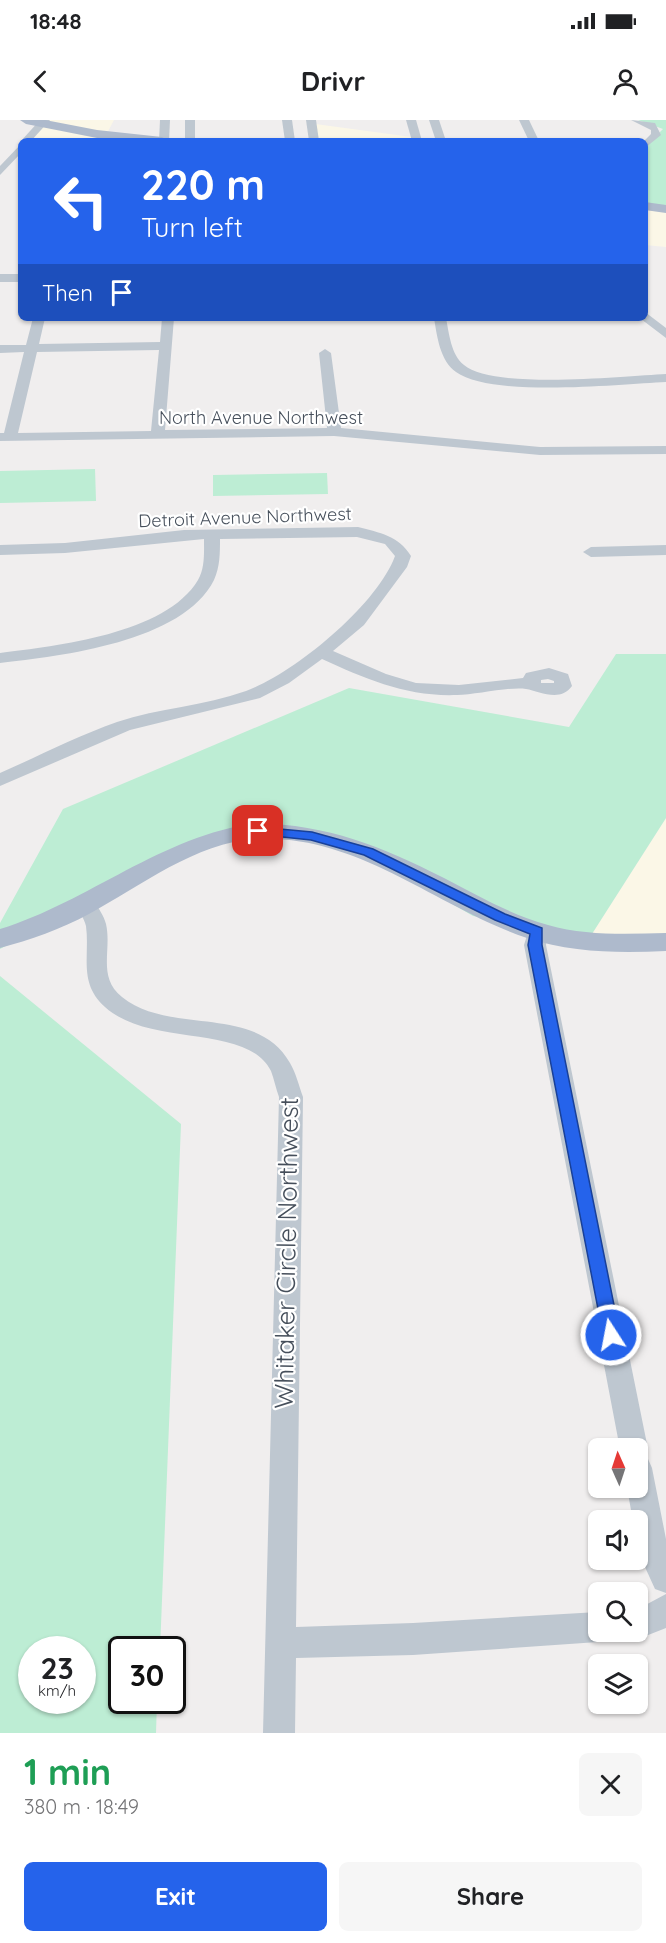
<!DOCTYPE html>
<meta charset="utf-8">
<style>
body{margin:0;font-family:Quicksand,sans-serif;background:#f6f6f6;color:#202124;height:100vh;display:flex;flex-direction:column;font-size:22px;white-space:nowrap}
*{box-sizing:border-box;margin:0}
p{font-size:20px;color:#757577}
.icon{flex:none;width:33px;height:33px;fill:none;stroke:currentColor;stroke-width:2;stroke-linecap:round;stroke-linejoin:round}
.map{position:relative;height:1613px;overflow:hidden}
.details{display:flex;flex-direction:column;background:#fff;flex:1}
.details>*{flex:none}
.top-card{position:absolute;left:18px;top:18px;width:630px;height:183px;border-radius:9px;box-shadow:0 2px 4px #0004;background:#2563eb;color:#fff;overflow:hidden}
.needle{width:39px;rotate:357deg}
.controls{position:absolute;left:588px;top:1318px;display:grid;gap:12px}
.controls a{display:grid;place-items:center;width:60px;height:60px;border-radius:9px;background:#fff;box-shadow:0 2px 4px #0004;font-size:30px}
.speed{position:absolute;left:18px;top:1516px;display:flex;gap:12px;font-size:30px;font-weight:700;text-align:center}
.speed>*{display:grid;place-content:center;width:78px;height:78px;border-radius:50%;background:#fff;box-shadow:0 2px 4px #0004;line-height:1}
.speed small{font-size:15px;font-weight:400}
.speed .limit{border:3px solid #111;border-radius:9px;background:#fff;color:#111}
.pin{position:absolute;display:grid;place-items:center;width:51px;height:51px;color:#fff;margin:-26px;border-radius:12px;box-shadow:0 3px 9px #0006}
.me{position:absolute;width:66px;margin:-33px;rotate:349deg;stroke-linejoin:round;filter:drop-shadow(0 0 4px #0008)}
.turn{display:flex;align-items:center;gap:21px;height:126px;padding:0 24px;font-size:27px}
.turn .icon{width:78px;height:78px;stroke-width:2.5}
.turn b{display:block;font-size:42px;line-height:51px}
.then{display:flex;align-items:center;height:57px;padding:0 24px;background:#0003;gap:12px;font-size:22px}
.round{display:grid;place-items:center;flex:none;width:63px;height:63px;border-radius:9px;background:#f6f6f6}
.summary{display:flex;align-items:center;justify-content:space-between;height:102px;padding:0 24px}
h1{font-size:36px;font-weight:800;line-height:45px;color:#1e9e55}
.button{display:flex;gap:12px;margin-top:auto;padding:12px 24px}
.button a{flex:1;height:69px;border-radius:9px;background:#2563eb;color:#fff;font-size:24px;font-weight:800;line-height:69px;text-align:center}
.button a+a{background:#f6f6f6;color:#202124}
.status{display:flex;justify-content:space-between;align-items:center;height:42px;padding:0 30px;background:#fff;direction:ltr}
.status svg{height:16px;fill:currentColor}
header{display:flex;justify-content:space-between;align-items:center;height:78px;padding:0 24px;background:#fff;font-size:27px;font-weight:800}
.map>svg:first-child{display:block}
</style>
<div class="status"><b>18:48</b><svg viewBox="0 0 49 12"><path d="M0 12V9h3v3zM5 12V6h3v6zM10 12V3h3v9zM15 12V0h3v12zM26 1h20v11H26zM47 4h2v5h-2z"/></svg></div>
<header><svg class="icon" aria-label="back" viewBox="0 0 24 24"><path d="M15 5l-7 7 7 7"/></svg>Drivr<svg class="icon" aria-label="person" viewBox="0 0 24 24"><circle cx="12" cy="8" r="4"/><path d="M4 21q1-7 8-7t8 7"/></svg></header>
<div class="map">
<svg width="666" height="1613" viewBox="0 0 666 1613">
<rect width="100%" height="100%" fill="#f0eeee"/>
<g fill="#fbf7e7">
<path d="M22,0H114L103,21H26L40,5Z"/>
<path d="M308,3L441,21H314Z"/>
<path d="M645,86L666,89V127L645,125Z"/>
<path d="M666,698V815L590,817Z"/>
</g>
<g fill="#bdedd4" fill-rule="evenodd">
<path d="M638,0H666V89L645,86V27L663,9Z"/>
<path d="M95,349L96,381L0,383V351Z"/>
<path d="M327,353L328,374L213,376V355Z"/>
<path d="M616,534H666V698L590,817L473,796L339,718L252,710L181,734L0,829V803L63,689L349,568L569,607Z"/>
<path d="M0,856L181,1004L160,1530H122V1581H157L156,1613H0ZM32,1530H82V1581H32Z"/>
</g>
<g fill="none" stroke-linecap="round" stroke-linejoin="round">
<g fill="#bec7d0" fill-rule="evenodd">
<path d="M40,0H50L31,21H21Z"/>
<path d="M160,0H170L169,21H159Z"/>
<rect x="185" y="0" width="10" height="21"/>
<path d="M282,0H292L295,21H285Z"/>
<path d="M306,0H316L319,21H309Z"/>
<path d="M406,0H416L422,21H412Z"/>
<path d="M429,0H439L446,21H436Z"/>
<path d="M519,0H529L539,21H529Z"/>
<path d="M631,0L655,3L661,15L645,28L644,21L651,14V10Z"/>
<path d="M21,24V33L0,55V46Z"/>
<rect x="0" y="154" width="21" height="8"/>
<path d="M645,192L666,208V218L641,199L645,198Z"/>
<path d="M33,198H45L39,224L160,222L162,198H174L165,310L327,308L319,233L325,229L331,233L341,308L540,327L666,326V334L540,335L334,316L0,321V313H4L24,232L0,233V225H26ZM159,230L151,311L18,313L37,232Z"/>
<path d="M434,198H446C449,213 451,235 464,245C492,270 626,256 666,254V262C620,264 492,278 456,252C440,241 437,216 434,198Z"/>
<path d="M358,407C380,413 398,415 411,436L407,447L364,505L333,531L386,554L416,563L459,565L523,558L526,553L549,548L568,554L572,566C560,583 539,571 526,569C512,566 475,575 457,575C407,577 366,559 322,539L289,563L260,578L130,610L0,666V653C39,636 77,616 117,602C159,588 204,586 246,571C295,553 377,485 395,436L385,424L357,417L220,419C220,433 220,447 214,460C183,522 61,536 0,543V533C56,526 166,514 198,460C205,448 204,433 204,419L65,433L0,435V425L65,423L184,410ZM548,559L554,561V563H541V560Z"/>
<path d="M666,425V435L591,437L583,432L591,427Z"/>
<path d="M86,778L93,780C98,787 104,796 106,804C112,830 97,857 122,877C170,916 256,883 290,943C296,953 299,966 303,977L296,1507L413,1503L598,1492V1512H611L609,1518L598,1522L413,1535L296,1538L295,1613H263L279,977C276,969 274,959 271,951C247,903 150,928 105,887C78,863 90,836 86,806C84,798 79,791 76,785L79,780Z"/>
<path d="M537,804L544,806L548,811L546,825L648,1329L645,1337L648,1339L652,1348L666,1419V1473L655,1469L639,1434L638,1401H633L627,1368H638V1329H620L524,825L530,806Z"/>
<path d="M666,1474V1508L638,1519L627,1515L626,1512H638V1489Z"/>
</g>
<g fill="#aebacc" fill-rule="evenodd">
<path d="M20,0H45L97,10L162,17L168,21L97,18L26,4Z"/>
<path d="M645,82L666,85V93L645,90Z"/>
<path d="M257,703C328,705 381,726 444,758C477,775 511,795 548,805C586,816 627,814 666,813V831C619,833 572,833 527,818C436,787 358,714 257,719C196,722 141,766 89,794C61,809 30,820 0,828V809C90,781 162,715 257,703Z"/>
</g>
</g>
<path fill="#2563eb" stroke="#184099" stroke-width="1.5" d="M258,707L312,712L373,729L505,794L542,808V825L620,1215L618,1220L611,1222L605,1220L603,1215L528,825L530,814L495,800L364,735L311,720L254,714V708Z"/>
<g text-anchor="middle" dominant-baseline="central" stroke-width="4.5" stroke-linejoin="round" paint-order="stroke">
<g font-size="18" fill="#464f5b" stroke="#fff">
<text x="261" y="297">North Avenue Northwest</text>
<text transform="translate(245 397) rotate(-2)">Detroit Avenue Northwest</text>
</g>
<g font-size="26" fill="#464f5b" stroke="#fff">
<text transform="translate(286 1133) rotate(-89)">Whitaker Circle Northwest</text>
</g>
</g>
</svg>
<div class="controls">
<a><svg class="needle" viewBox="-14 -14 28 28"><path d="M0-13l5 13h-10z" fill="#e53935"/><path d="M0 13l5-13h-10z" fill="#757577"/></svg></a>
<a><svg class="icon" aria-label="sound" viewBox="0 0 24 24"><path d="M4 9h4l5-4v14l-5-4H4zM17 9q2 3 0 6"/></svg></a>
<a><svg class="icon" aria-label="search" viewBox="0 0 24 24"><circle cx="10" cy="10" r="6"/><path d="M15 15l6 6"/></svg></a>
<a><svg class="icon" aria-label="layers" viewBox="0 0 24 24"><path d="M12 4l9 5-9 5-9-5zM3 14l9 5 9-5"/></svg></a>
</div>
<div class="speed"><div>23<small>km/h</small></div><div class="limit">30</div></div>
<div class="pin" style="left:258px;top:711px;background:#d93025"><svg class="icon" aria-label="arrive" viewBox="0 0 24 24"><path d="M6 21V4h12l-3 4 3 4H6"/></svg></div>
<svg class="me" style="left:611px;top:1215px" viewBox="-20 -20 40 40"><circle r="17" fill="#2563eb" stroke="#fff" stroke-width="3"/><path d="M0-11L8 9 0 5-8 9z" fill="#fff"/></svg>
<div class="top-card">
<div class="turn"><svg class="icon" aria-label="left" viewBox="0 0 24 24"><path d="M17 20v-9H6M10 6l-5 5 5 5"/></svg><div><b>220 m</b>Turn left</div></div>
<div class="then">Then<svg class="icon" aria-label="arrive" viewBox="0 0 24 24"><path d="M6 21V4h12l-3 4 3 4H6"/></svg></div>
</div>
</div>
<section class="details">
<div class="summary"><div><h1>1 min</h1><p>380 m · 18:49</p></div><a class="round"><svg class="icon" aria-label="close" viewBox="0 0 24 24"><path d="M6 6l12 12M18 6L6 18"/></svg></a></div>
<div class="button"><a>Exit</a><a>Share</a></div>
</section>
